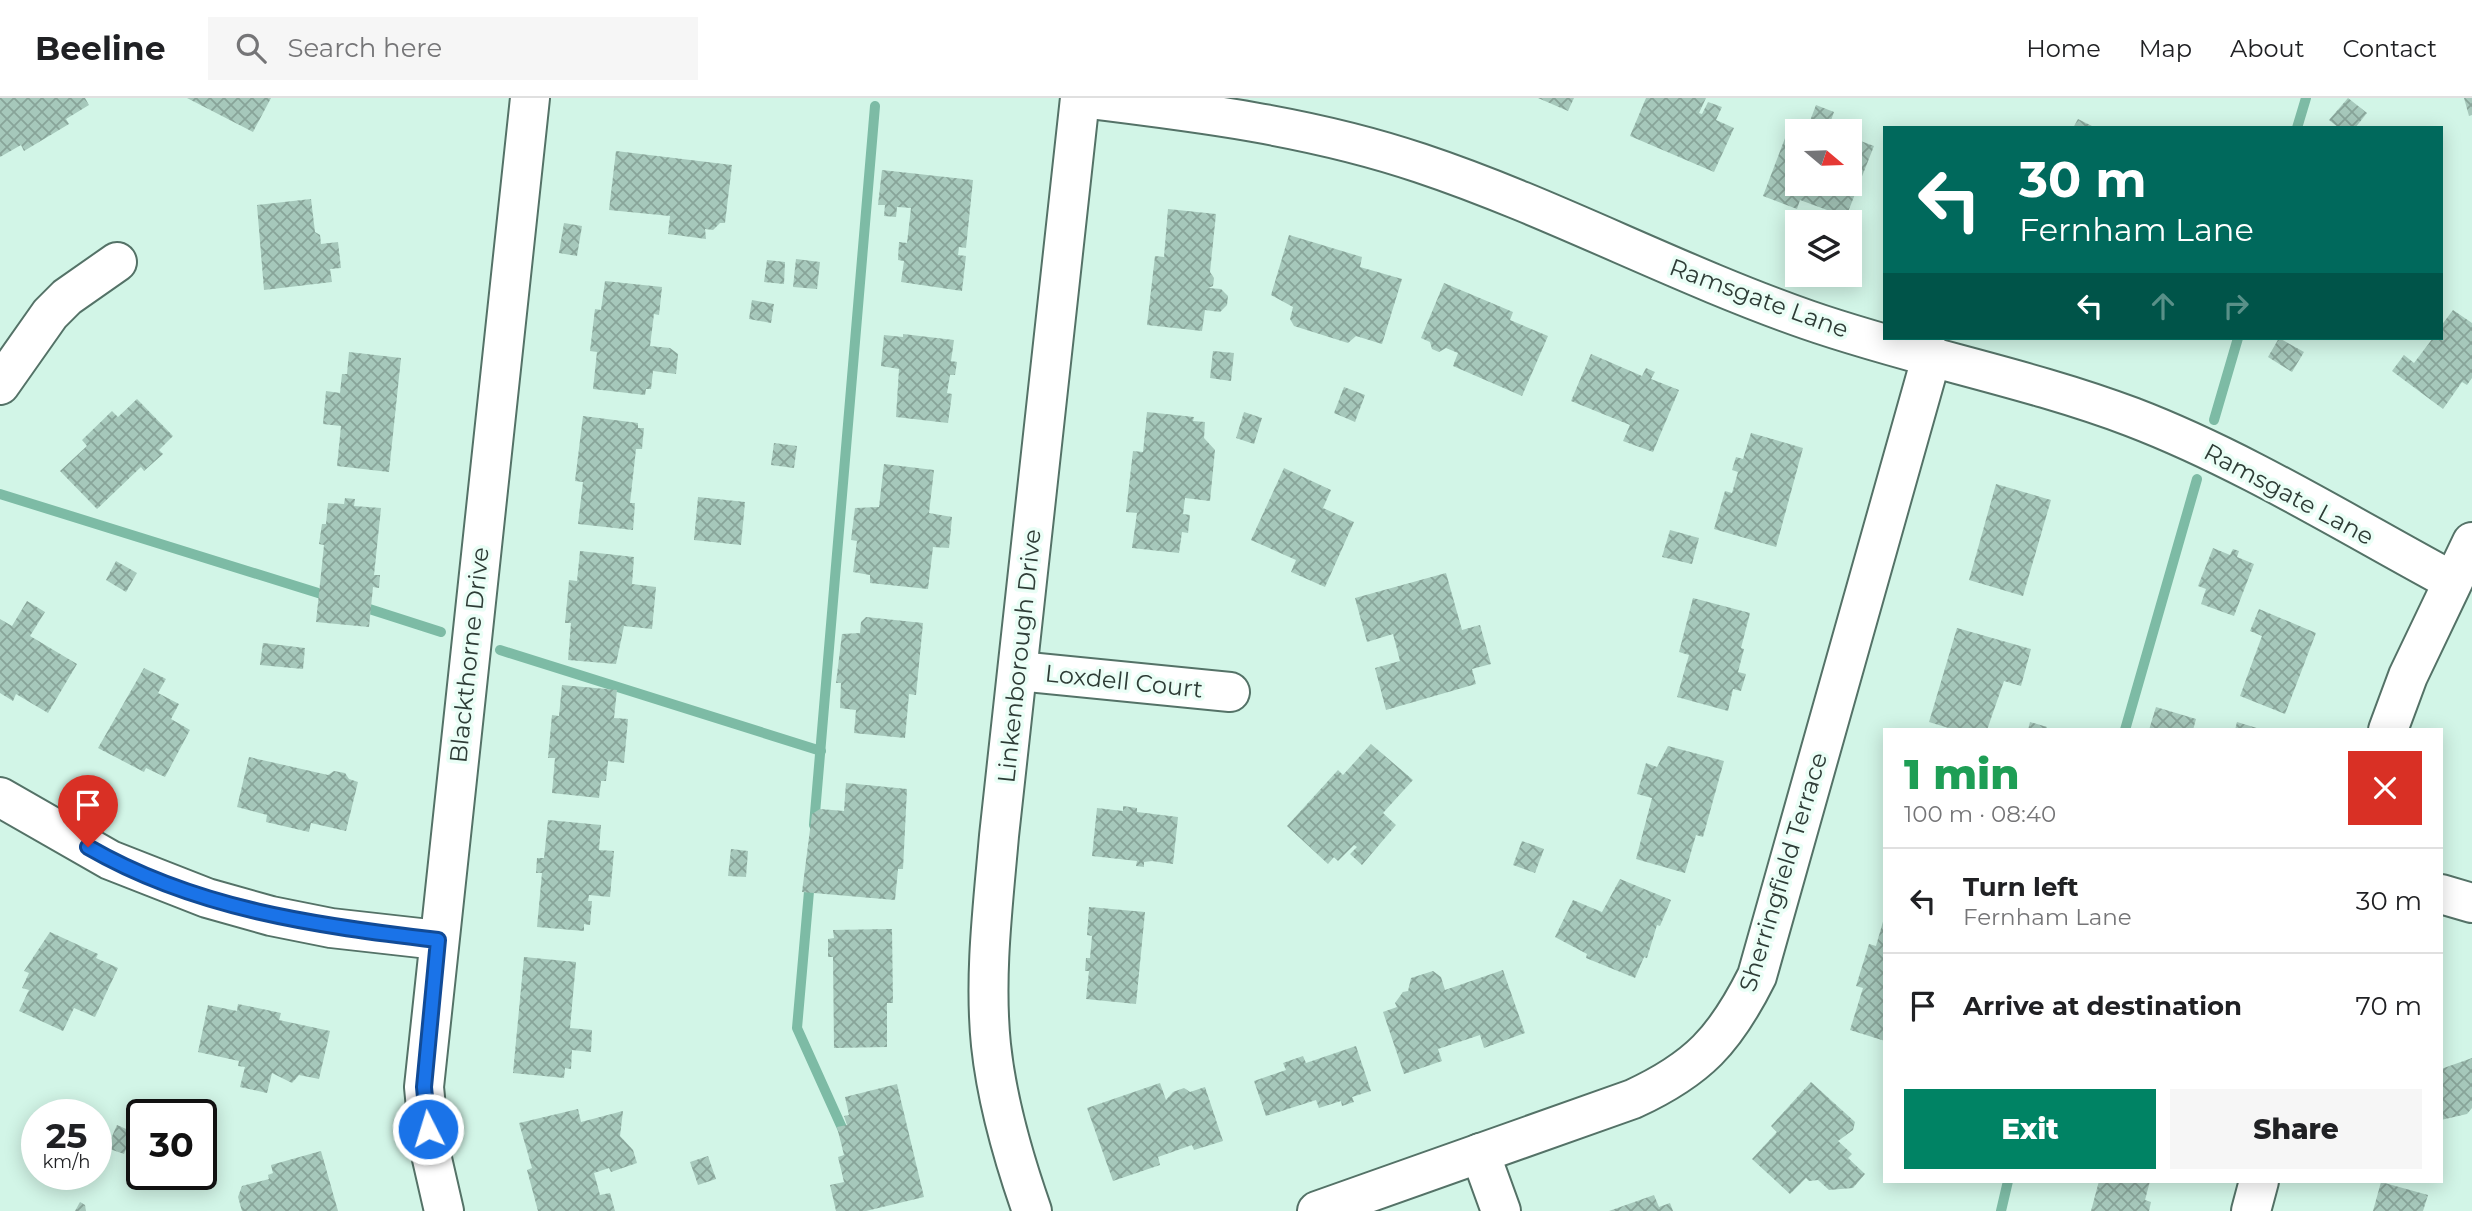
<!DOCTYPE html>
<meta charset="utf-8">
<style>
body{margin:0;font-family:Montserrat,sans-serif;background:#f6f6f6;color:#202124;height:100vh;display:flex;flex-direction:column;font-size:26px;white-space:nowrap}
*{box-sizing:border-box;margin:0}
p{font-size:23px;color:#757577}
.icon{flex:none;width:38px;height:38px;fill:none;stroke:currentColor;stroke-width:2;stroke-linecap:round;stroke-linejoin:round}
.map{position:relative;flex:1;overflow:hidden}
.drawer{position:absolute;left:1883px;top:630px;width:560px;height:455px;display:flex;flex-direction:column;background:#fff;border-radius:0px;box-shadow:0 4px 18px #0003}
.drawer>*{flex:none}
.guide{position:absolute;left:1883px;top:28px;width:560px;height:214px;border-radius:0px;box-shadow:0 4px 18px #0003;background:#00695c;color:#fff;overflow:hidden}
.needle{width:46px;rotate:109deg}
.controls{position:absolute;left:1785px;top:21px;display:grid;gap:14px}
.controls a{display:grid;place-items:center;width:77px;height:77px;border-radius:0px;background:#fff;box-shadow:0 4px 18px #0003;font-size:35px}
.speed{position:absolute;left:21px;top:1001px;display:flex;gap:14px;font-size:35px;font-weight:700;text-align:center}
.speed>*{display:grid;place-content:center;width:91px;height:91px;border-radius:50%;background:#fff;box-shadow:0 4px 18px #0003;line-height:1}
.speed small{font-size:18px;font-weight:400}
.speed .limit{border:4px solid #111;border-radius:10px;background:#fff;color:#111}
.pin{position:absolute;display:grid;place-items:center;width:60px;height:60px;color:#fff;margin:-72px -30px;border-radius:50% 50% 50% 0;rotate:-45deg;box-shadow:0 0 7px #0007}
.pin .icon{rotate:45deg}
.me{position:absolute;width:77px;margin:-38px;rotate:355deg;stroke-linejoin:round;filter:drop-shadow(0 0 5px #0008)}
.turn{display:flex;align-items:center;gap:24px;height:147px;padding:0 21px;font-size:32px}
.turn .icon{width:91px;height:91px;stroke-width:2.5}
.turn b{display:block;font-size:49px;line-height:60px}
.lanes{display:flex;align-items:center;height:66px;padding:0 21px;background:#0003;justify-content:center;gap:35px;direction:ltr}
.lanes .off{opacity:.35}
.round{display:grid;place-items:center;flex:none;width:74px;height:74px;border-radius:0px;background:#f6f6f6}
.summary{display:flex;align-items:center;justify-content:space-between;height:119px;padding:0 21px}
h1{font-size:42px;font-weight:800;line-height:52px;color:#1e9e55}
.action{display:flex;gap:14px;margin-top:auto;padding:14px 21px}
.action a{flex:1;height:80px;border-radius:0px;background:#008364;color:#fff;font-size:28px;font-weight:800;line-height:80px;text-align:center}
.action a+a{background:#f6f6f6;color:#202124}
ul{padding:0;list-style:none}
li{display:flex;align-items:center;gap:21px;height:105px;padding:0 21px;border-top:2px solid #e0e0e0}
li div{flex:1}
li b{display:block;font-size:26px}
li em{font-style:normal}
header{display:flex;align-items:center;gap:42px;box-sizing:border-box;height:98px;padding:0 35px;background:#fff;border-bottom:2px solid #e0e0e0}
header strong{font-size:33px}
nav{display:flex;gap:38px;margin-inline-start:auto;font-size:24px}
.search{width:490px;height:63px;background:#f6f6f6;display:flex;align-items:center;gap:18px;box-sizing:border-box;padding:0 24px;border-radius:0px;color:#757577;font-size:26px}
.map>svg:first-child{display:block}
</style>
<header>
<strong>Beeline</strong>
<div class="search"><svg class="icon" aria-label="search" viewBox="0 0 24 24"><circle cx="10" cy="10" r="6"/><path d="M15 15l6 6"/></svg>Search here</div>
<nav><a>Home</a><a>Map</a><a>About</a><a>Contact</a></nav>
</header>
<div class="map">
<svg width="2472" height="1113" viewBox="0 0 2472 1113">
<defs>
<pattern id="building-cross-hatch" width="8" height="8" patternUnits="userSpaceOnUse" patternTransform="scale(1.75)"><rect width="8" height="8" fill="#a6c8bb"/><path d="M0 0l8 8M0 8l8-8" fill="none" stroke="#88a499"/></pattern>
</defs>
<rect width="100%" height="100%" fill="#d2f5e7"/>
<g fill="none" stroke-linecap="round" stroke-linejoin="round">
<g stroke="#7dbba5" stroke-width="10">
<path d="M2297,30L2306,0"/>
<path d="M2214,322L2238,240"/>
<path d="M0,396L331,499"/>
<path d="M360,508L441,534"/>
<path d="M500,552L821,653"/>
<path d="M2125,632L2197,381"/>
<path d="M814,727L875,8"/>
<path d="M810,782L797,930L847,1041"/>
<path d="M2001,1113L2008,1083"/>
</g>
</g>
<g fill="url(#building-cross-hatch)">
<path d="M0,0H85L89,7L66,21L69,26L24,53L21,47L0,59Z"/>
<path d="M187,0H271L253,34Z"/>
<path d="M1538,0H1574L1568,13Z"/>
<path d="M1646,0H1706L1699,15L1702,16L1708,4L1722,9L1716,22L1734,30L1714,74L1630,38Z"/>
<path d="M2348,0L2367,15L2355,30H2339L2329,22Z"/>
<path d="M2464,0H2472V17L2469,18Z"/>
<path d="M1816,7L1834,14L1828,31L1834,33L1814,30L1813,33H1797V86H1850V39L1874,48L1846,119L1800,102L1797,111L1763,98L1790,27L1801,31L1805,21L1810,23Z"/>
<path d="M2078,21L2092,28L2091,30H2073Z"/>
<path d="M616,53L732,67L725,125H720L713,132L705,131L706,141L668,136L670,118L609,112Z"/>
<path d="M882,72L973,82L966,150L959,149L958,157L966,158L962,193L901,184L904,163L898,162L899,144L907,145L911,110L897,109L896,119L884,118L885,107H878Z"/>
<path d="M311,101L315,134L320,137L321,146L338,144L341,170L330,171L332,184L264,192L257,107Z"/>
<path d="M1168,111L1216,116L1210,174L1214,180L1213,188L1208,190L1221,191L1228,198L1227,207L1220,214L1205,212L1202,233L1147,227L1155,158L1164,159Z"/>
<path d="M564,125L582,128L577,158L559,155Z"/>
<path d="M1289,137L1362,159L1360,169L1402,181L1382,246L1356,238L1348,245L1294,228L1290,221L1293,209L1271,197Z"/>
<path d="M796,161L820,164L817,191L793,189Z"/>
<path d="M767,162L785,164L784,186L764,184Z"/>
<path d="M605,183L662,189L659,217L654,216L650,248L670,250L678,256L676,276L653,273L651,291H646L645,297L593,291L597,254L590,253L595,211L601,212Z"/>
<path d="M1444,185L1513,214L1510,222L1548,238L1522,298L1453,268L1458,255L1446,250L1439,254L1432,251L1430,244L1421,240Z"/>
<path d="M752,202L774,206L771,225L749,221Z"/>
<path d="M2453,212L2472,225V280L2467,287L2462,284L2443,311L2392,273L2404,257L2414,265L2433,240H2441V228Z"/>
<path d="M903,236L954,242L951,263L957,264L955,277H950L947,295L952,296L948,325L896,319L899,271L881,268L884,237L903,239Z"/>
<path d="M2279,240L2304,254L2292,274L2268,259Z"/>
<path d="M1213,253L1234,255L1231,283L1210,280Z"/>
<path d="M349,254L401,260L389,374L337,368L341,328L323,326L326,293L340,295L342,276H347Z"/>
<path d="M1591,256L1642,278L1646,270L1655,274L1651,281L1679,292L1653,354L1623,343L1630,327L1571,303Z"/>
<path d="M1344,289L1365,297L1355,324L1334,315Z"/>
<path d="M137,301L173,338L159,352L163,356L144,373L141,369L97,411L60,373L87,348L82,342L112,313L118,319Z"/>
<path d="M1147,314L1194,319L1193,323L1205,324L1204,340L1215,352L1210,403L1185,400L1183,416L1190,417L1188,435L1182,434L1179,455L1132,450L1137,415L1126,414L1133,353L1143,354Z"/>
<path d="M1244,314L1262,320L1254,346L1236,340Z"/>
<path d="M583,318L638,325V330H644L642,351H636L630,405H635L633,432L578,426L583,384L575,383Z"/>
<path d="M1751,335L1803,350L1776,449L1714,431L1725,393L1732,395L1738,374L1732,372L1736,359L1743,361Z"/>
<path d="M774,345L797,348L794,370L771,367Z"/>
<path d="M884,366L934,372L929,415L952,419L949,450L933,449L928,491L870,485V477L853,474L857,443L851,442L855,410L879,409Z"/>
<path d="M1284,370L1331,392L1323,410L1354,424L1325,489L1291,474L1296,462L1251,442Z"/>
<path d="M1996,386L2051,402L2023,498L1969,482Z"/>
<path d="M698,399L745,404L741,447L694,442Z"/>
<path d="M345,400L355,401L354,408L381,410L374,477H380L379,490L373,489L369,529L316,524L324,447L319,446L322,426H326L328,405L344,406Z"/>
<path d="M1670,432L1699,440L1692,466L1662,459Z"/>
<path d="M2213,450L2230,457L2233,451L2239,453L2237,459L2254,466L2234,518L2201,506L2206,491L2198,488Z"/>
<path d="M580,453L634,459L632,486L656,489L652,531L624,528L616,566L568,562L571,525H565L569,482L577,483Z"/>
<path d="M116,463L137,475L126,494L106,482Z"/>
<path d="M1446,475L1462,532L1480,527L1491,566L1472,571L1476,586L1386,612L1375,570L1400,563L1393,536L1367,544L1355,500Z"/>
<path d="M1693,500L1750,515L1741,550L1744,551L1738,574L1746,576L1741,593L1733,591L1728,613L1677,599L1689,557L1679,554Z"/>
<path d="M27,503L45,514L30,538L77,566L48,615L16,596L13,603L0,595V521L12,528Z"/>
<path d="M2259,511L2316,535L2285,616L2240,598L2262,538L2250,533Z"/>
<path d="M866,519L923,525L916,597L909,596L905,640L854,635L856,612L840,610L841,585H836L842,536L860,535L861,524Z"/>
<path d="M1957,530L2031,551L2021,588L2004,583L1987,632H1955L1929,624Z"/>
<path d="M263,545L305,550L303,571L260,567Z"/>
<path d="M144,570L166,581L158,595L179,606L171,621L190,632L165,679L146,670L144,674L98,650Z"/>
<path d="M562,587L617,592L614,620L628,621L624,665L608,663L606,683H601L599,700L552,695L555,660H548L552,617L559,618Z"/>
<path d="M2156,609L2196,621L2193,632H2149Z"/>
<path d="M2030,624L2047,629L2046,632H2028Z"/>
<path d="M2237,624L2260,631V632H2235Z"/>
<path d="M1371,646L1413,682L1383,715L1396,727L1362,767L1350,756L1357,749L1354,747L1338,763L1334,759L1328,766L1287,728L1338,672L1343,677Z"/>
<path d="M1668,648L1724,663L1703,739L1696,737L1685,775L1636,761L1652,700L1637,696L1646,665L1657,669Z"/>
<path d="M249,659L328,677L334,673L345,675L349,681L358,684L346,733L311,725L309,734L266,724L267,717L237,709Z"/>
<path d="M846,685L907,691L903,771H898L895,802L802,794L812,716L820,711L844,713Z"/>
<path d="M1123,708L1137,710V714L1178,719L1173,766L1152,763L1144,764V769L1136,768L1137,763L1092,758L1097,710L1123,713Z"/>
<path d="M548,722L601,727L599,752L614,753L610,799L589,797L588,803H592L590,827L584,826V833L537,829L542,775H536L537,760H544Z"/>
<path d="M1522,743L1544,751L1535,775L1513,767Z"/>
<path d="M731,751L748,753L746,779L728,778Z"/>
<path d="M1620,781L1671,802L1660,828L1657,827L1647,860L1644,859L1635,880L1586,860L1587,856L1555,839L1573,802L1602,814Z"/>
<path d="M1089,809L1145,814L1136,906L1086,901L1089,873H1085L1086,860H1090L1092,838L1087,837Z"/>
<path d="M1884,820H1885V943L1850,932L1863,890L1856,888L1869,846L1876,848Z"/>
<path d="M892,831L893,905H887V949L834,950L833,859H828V841L834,840L833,832Z"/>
<path d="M50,834L98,856L96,860L118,870L95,919L74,910L63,933L19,913L29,892L22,890L29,875L24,873Z"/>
<path d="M524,859L576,864L570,930L592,932L591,954L572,952L571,971L565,970L564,980L513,975Z"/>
<path d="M1503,872L1525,935L1484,950L1480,937L1438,951L1442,963L1404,976L1383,914L1397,909L1395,905L1403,894L1408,893L1411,880L1433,873L1441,879L1445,892Z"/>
<path d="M238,906L281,915L279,922L330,933L319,981L299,977L292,985L272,975L267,995L240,989L245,969L238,968L239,963L198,954L208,907L237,913Z"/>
<path d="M1356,948L1371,993L1352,999L1354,1004L1342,1008L1341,1003L1319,1010L1316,1002L1266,1018L1254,983L1286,972L1283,965L1303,958L1306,965Z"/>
<path d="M2472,960V1010L2467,1016L2441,1022V971Z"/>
<path d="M1811,984L1855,1024L1853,1032L1838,1043L1852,1056L1848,1060L1865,1076L1853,1090L1829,1092L1818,1082L1809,1083L1806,1080L1790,1096L1752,1061L1777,1034L1771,1028Z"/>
<path d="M1160,985L1166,1002L1173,994L1184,990L1190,994L1205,989L1223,1043L1194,1052L1192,1047L1158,1059L1160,1067L1113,1083L1087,1010Z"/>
<path d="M897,986L924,1099L866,1113H836L830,1087L844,1084L838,1059L844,1057L837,1029L847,1027L844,1018L849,1017L845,999Z"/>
<path d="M578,1011L581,1024L623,1013L620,1038L633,1052L637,1065L611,1074L609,1070L594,1075L600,1097L610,1095L615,1113H538L527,1072L532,1070L519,1025Z"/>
<path d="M117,1027L133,1034L124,1056L107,1050Z"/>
<path d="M321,1053L338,1113H242L238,1099L242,1088L269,1081L268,1077L273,1075L271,1067Z"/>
<path d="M708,1058L716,1081L698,1087L690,1064Z"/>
<path d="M2099,1083H2150L2145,1102L2151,1104L2149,1113H2091Z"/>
<path d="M2381,1084L2428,1097L2423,1113H2373Z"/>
<path d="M1654,1097L1659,1109L1670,1105L1673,1113H1609Z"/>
<path d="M80,1104L85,1107L86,1113H75Z"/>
</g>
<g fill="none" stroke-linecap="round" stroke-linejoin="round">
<g stroke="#547267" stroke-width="42">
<g id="minor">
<path d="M1081,0C1196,14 1310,28 1420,65C1552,109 1676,176 1808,222C1914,259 2026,279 2132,319C2242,361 2348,427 2452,483"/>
<path d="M0,287L50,216L67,199L117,164"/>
<path d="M1018,573L1230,594"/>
<path d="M2388,632L2408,578L2472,444"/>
<path d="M0,699L110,762L207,800L271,818L331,830L438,842"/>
<path d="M2441,796L2472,805"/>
<path d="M1480,1055L1501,1113"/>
<path d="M444,1113L430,1052L424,989L530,0"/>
<path d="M1032,1113C1013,1059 997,1004 991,947C984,878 993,807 999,738L1080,0"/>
<path d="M1317,1113L1633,1001C1698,971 1725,942 1757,878L1932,257"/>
<path d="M2251,1113L2259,1083"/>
</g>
</g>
<use href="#minor" stroke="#fff" stroke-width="38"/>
</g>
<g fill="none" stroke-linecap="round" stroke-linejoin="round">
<g stroke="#114b97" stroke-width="18">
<path id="route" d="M88,749C195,811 317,828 438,842L424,989L428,1031"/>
</g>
<use href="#route" stroke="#1a73e8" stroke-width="12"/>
</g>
<g text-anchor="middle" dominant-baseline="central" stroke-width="7" stroke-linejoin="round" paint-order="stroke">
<g font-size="24" fill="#2e3c36" stroke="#eafef6">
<text transform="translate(1759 200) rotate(20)">Ramsgate Lane</text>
<text transform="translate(2289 396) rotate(28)">Ramsgate Lane</text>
<text transform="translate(469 557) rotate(-84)">Blackthorne Drive</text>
<text transform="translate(1019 558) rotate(-84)">Linkenborough Drive</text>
<text transform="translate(1124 583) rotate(6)">Loxdell Court</text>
<text transform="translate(1783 774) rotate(-73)">Sherringfield Terrace</text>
</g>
</g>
</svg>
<div class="controls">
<a><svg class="needle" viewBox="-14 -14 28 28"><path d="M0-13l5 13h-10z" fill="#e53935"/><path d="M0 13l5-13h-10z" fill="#757577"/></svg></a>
<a><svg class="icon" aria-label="layers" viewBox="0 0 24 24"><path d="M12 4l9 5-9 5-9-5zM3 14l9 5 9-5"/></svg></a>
</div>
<div class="speed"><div>25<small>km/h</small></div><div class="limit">30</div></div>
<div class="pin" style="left:88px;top:749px;background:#d93025"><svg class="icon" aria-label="arrive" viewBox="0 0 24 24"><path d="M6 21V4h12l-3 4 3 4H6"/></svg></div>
<svg class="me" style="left:428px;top:1031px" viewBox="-20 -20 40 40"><circle r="17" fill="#1a73e8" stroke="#fff" stroke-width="3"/><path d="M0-11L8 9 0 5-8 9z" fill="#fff"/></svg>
<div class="guide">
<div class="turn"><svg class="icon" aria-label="left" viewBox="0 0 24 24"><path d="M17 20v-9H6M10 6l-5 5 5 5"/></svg><div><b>30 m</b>Fernham Lane</div></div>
<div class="lanes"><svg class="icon" aria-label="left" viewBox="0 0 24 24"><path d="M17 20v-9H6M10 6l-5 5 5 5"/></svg><svg class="icon off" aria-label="ahead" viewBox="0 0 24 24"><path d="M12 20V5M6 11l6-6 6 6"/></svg><svg class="icon off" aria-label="right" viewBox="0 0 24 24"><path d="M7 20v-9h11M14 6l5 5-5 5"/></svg></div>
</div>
<section class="drawer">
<div class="summary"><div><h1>1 min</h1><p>100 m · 08:40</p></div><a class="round" style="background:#d93025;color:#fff"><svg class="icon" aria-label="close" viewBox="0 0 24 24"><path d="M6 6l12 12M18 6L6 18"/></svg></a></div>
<ul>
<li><svg class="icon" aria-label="left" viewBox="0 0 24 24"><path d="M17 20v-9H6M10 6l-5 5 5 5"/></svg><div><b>Turn left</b><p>Fernham Lane</p></div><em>30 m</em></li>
<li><svg class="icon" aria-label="arrive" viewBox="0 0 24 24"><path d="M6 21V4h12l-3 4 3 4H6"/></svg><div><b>Arrive at destination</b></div><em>70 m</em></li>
</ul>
<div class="action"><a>Exit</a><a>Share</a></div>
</section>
</div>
